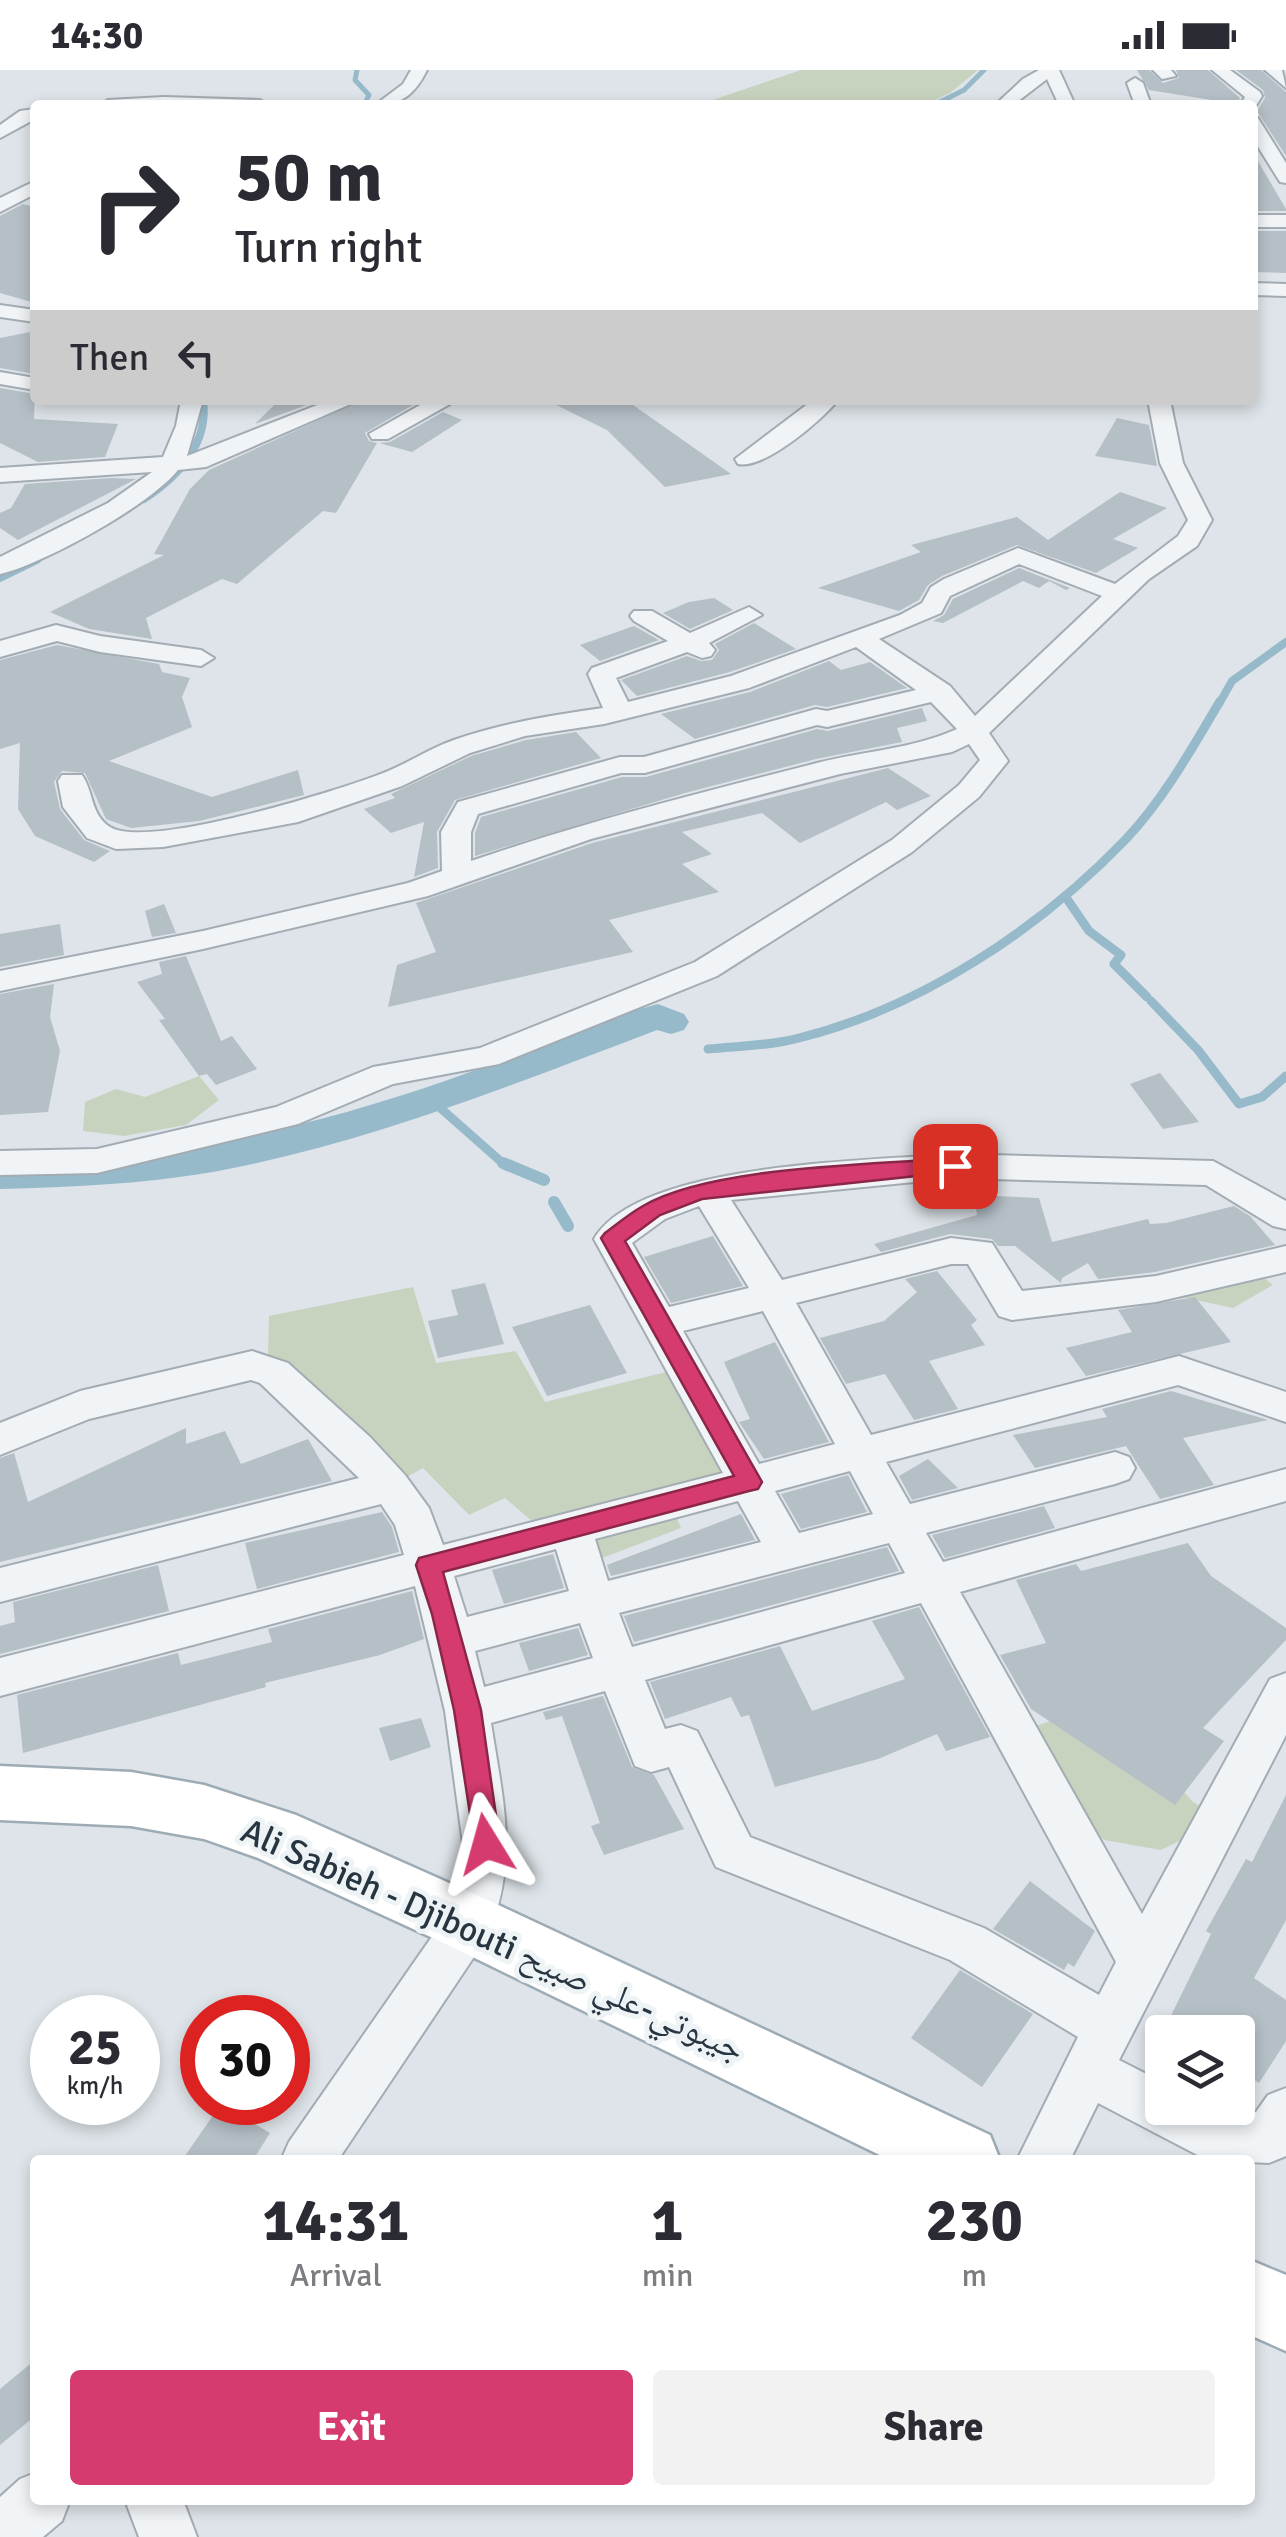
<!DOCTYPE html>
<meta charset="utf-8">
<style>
body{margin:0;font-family:Signika,"Noto Naskh Arabic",sans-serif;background:#f2f2f3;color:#2b2b33;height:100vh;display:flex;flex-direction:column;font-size:38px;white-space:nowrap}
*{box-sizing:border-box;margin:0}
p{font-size:32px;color:#7c7c81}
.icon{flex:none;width:55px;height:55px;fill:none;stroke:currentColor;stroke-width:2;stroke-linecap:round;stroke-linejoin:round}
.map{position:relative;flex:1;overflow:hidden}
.side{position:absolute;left:30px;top:2085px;width:1225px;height:350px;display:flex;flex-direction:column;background:#fff;border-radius:10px;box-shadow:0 5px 15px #0003}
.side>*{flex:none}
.top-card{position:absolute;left:30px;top:30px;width:1228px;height:305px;border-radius:10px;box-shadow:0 5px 15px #0003;background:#fff;color:#2b2b33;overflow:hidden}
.tools{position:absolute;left:1145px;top:1945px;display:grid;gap:20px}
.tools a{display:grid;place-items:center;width:110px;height:110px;border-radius:10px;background:#fff;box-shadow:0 5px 15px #0003;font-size:50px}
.speed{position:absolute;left:30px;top:1925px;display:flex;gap:20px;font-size:50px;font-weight:700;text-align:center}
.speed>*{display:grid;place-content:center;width:130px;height:130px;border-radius:50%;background:#fff;box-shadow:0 5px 15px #0003;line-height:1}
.speed small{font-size:25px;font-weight:400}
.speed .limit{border:15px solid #d22;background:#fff;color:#111}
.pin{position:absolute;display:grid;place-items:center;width:85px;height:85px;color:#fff;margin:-42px;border-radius:20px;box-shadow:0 5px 15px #0006}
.me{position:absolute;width:110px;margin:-55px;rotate:352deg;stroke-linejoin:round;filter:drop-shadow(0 0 8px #0008)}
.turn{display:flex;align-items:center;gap:35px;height:210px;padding:0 40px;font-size:45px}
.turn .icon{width:130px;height:130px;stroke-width:2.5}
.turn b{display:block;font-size:70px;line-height:85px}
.then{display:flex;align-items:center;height:95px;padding:0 40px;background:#0003;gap:20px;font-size:38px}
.eta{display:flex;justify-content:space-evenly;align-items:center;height:170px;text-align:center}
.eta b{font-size:60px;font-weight:700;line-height:70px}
.button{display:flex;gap:20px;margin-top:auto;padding:20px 40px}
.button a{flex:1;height:115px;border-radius:10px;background:#d63b70;color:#fff;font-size:40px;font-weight:700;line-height:115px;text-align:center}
.button a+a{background:#f2f2f3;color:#2b2b33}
.status{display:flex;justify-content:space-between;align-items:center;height:70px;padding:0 50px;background:#fff;direction:ltr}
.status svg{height:28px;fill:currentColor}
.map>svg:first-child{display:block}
</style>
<div class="status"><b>14:30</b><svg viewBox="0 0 49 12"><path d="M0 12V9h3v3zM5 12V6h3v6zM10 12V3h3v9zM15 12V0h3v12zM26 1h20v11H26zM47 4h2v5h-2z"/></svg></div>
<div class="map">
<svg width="1286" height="2467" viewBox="0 0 1286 2467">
<rect width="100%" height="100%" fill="#dee4e9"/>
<g fill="#c8d3bf">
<path d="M801,0H978L950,23L924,35H698Z"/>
<path d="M199,1006L219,1030L186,1055L124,1066L83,1061L85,1032L116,1019L145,1027Z"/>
<path d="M1245,1193L1273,1215L1233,1238L1182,1227L1166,1211L1191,1197Z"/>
<path d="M413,1217L436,1293L516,1281L545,1332L678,1299L736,1407L668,1427L681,1458L589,1493L541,1459L505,1428L469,1445L423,1398L398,1412L268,1286L269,1246Z"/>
<path d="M1104,1633L1193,1732L1209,1741L1197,1762L1161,1780L1104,1770L1067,1737L1021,1661Z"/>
</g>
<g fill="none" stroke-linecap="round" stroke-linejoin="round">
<g stroke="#97bacb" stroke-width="5">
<path d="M357,0L355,10L369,25L364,35"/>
<path d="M934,35L964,20L984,0"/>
</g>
<g stroke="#97bacb" stroke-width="8">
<path d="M144,429C179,406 209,373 203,330"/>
<path d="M0,508L37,490"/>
<path d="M1219,634L1232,611L1286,572"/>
</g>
<g stroke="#97bacb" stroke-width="9">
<path d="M1065,826L1089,861L1121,885L1114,894L1147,927"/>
<path d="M1151,931L1198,980L1239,1034L1262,1027L1286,1006"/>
<path d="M708,979C737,976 770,976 799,968C920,938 1040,859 1126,769C1163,730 1193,677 1220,631"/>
<path d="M429,1028L506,1096"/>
</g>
<g stroke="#97bacb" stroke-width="12">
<path d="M503,1093L544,1110"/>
<path d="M554,1132L568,1156"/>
</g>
<path fill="#97bacb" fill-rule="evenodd" d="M658,934L684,944L689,952L684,960L671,964L657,960C512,1015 366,1074 213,1102C143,1114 71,1117 0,1119V1091C160,1089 291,1064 442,1012C514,987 585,953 658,934Z"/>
</g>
<g fill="#b5bfc6">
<path d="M1137,0H1149L1163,13L1179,8L1176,0H1208L1240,28L1237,34L1149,20Z"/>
<path d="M1236,0H1261L1286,22V86L1257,41L1265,28L1263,20Z"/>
<path d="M1252,81L1286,139V141H1252Z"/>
<path d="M23,134L35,137V233L0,223V146Z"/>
<path d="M1252,161H1286V203L1252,202Z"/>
<path d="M35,261V304L0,298V268Z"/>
<path d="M0,318L35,324L34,349L118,354L105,387L38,392L0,373Z"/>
<path d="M279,330H320L255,354Z"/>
<path d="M363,330L418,332L365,363L369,371L377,373L336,443L323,441L237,514L222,509L146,548L152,569L89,559L50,542L164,485L154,484L190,419L209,400Z"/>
<path d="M546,330H626L731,404L665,417L607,360Z"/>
<path d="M443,342L462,350L412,382L379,373L390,372Z"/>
<path d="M1117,348L1149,355L1157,396L1095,386Z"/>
<path d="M111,408L136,409L18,470L0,458V443L11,438L25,414Z"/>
<path d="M1120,422L1167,438L1113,469L1138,478L1096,503L1017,475L942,506L928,515L919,530L899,541L818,518L921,482L911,475L1017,447L1048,470Z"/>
<path d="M1019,498L1070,518L1066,520L1049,511L1039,518L1023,511L943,553L933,551L944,545L953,529Z"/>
<path d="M714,528L733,540L690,559L663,543L689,532Z"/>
<path d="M754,553L796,579L730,602L637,626L621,610L687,586L701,591L712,590L719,580L715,574Z"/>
<path d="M634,556L659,570L600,591L580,575Z"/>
<path d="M57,575L159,594L162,602L190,608L182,627L192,657L109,691L212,727L298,700L304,725L199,751L131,758L106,749L85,703L62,701L54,712L60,739L84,770L110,781L94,792L35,766L18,739L20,673L0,679V590Z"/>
<path d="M829,591L841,600L870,592L907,618L827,637L815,635L695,669L661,644L750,622Z"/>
<path d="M922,638L927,651L897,658L902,672L816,689L685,723L475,786V763L481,747L622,707H646L817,659L828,661Z"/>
<path d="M576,662L601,688L455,730L437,762L438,798L414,807L424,752L391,763L364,739L395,728L391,724L471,686L526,670Z"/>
<path d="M888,698L931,726L897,740L886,732L800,773L762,743L682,762L712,784L682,794L719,822L609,850L633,882L388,937L397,895L436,882L416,833L592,773Z"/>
<path d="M164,834L176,863L152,867L145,841Z"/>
<path d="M60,854L64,885L0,897V864Z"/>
<path d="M186,886L221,971L232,966L257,999L216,1015L207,1004L199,1006L159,950L165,949L137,912L162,904L159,892Z"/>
<path d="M54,914L50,947L60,981L48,1042L0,1045V924Z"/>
<path d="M1160,1003L1199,1052L1163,1059L1130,1014Z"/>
<path d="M974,1125L1039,1128L1052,1172L1148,1149L1150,1154L1166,1153L1234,1136L1250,1146L1275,1175L1155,1202L1098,1209L1088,1193L1062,1208L1061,1213L1015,1176H998L992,1169L950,1164L881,1182L874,1174L977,1145Z"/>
<path d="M713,1166L743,1216L671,1233L644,1187Z"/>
<path d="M937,1201L977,1250L971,1255L985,1275L929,1291L958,1339L914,1350L885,1304L846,1314L820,1268L884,1251L917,1222L905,1209Z"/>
<path d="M485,1213L504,1274L438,1288L428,1251L458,1245L451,1220Z"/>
<path d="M1195,1227L1231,1272L1086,1306L1066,1278L1132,1262L1118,1240Z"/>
<path d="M590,1235L627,1303L547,1326L512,1257Z"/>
<path d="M775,1272L829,1372L764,1389L739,1352L750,1349L724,1292Z"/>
<path d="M1171,1321L1268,1350L1183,1368L1214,1415L1160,1429L1126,1376L1035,1398L1013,1365L1107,1347L1102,1339Z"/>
<path d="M186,1358V1374L225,1361L241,1394L308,1369L332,1411L0,1492V1388L14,1383L28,1432Z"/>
<path d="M928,1389L958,1418L912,1430L899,1406Z"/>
<path d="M848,1405L867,1442L801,1459L781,1424Z"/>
<path d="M1044,1436L1055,1458L945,1488L932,1465Z"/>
<path d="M382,1442L392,1457L399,1482L257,1519L245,1473Z"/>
<path d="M741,1444L755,1470L611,1506L607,1495Z"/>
<path d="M1188,1473L1211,1506L1286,1558V1570L1203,1658L1224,1671L1175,1735L1031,1639L1000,1585L1046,1573L1016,1510L1076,1494L1081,1501Z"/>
<path d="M887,1477L899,1501L634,1572L624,1546Z"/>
<path d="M553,1484L564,1518L504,1534L492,1500Z"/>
<path d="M158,1495L169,1541L0,1584V1556L15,1552L13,1532Z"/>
<path d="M412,1521L424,1569L380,1585L265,1613L266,1617L23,1683L17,1625L178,1583L181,1595L272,1572L268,1559Z"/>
<path d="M919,1537L990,1667L946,1681L937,1664L878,1689L775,1717L749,1645L741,1647L731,1627L665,1649L650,1612L780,1576L812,1641L905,1609L872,1551Z"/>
<path d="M578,1558L588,1585L529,1601L519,1573Z"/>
<path d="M603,1626L632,1697L654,1705L684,1759L604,1785L591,1756L600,1753L562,1646L546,1650L543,1642Z"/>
<path d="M421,1648L431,1677L390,1691L379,1658Z"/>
<path d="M1286,1725V1850L1254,1908L1286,1930V1971L1259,2013L1238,1999V1962H1163L1211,1864L1206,1861L1246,1789L1252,1792Z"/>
<path d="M1030,1811L1095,1861L1074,1897L1068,1893L1064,1900L993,1859Z"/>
<path d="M960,1900L1033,1944L982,2017L911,1968Z"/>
<path d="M221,2034L270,2063L253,2090H182Z"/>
<path d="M35,2290V2346L0,2375V2319Z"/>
</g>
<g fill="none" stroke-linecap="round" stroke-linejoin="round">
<g stroke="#a3acb3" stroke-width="4">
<g id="minor">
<path d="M411,0H427C415,24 402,35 375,35L403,14Z"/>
<path d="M1039,0H1059L1075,35H1059L1047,9L1013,35H995L1023,9Z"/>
<path d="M1153,0H1171L1176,6L1162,9Z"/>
<path d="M1212,0H1230L1260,22L1262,26L1254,39L1252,35H1240L1245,27Z"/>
<path d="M1265,0H1282L1286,18Z"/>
<path d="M1135,8L1143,13L1151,35H1135L1127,13Z"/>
<path d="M164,27L260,30L268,35H100L108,30Z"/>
<path d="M35,39V49L0,68V55L20,41Z"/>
<path d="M1252,47L1258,48L1286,93V113L1280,112L1252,67Z"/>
<path d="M35,111V124L0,142V128Z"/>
<rect x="1252" y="145" width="34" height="12"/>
<path d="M1252,213L1286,214V226L1252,225Z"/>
<path d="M0,235L35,240V252L0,247Z"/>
<path d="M0,302L35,308V320L0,314Z"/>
<path d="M181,330H203L187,386L330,330H360L206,397L178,400C150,435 44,494 0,504V487L108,433L152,402L0,412V398L163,387L176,356Z"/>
<path d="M429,330H457L388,369H372L369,364Z"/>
<path d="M813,330H838C822,350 764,400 738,394L735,389Z"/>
<path d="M1148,330H1170L1183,393L1212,450L1197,476L1149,509L989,663L1008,691L979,727L912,782L717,906L499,994L393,1014L298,1054L97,1103L0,1105V1081L97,1079L276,1037L373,997L480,978L695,892L892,770L959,715L980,690L969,674L952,682L840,704L591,769L428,826L203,879L0,921V901L203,861L408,813L442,801L441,762L458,732L620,687H644L816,639L827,641L916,620L856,577L749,618L604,654L525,666L470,683L402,716L298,752L163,777L116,779L87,768L63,737L58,711L62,705H82C94,722 90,744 110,757C148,780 333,722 378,705C404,696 428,679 454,670C503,653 552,645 603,638L588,604L592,598L668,571L634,551L630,546L634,541H652L690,563L749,537L762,545L709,573L715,580L711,586L702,588L687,582L616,608L628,632L731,606L900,545L922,533L931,517L944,509L1018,478L1115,514L1178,466L1188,450L1160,393ZM1019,494L1102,526L975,646L950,616L879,569L941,543L950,526ZM931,632L957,659C913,679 863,681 817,693C700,723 585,752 471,791V762L478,744L621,703H645L817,655L827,657Z"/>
<path d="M56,555L100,566L201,580L214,588L201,596L100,582L57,571L0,587V571Z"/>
<path d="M955,1084L1213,1091L1286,1131V1159L1273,1156L1206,1115L955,1108L731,1130L782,1210L951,1168L992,1173L1022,1221L1156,1206L1286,1176V1202L1156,1232L1012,1250L999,1246L968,1194H951L796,1233L871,1365L1179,1286L1286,1322V1352L1178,1315L886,1392L910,1434L1115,1382L1129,1387L1135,1398L1129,1409L1115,1414L926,1463L943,1492L1286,1399V1431L960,1522L1142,1844L1270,1609L1286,1603V1665L1119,1990L1162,2012V2038L1256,2042L1268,2025L1286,2018V2086L1269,2093L1207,2090L1098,2033L1070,2090H1017L1078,1967L950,1890L716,1797L669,1697L651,1702L635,1696L605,1621L491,1653C503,1731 520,1793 486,1869L338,2090H281L289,2072L447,1845L463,1774L445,1641L415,1516L0,1626V1588L404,1485L395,1455L381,1434L0,1532V1498L359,1408L260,1313L251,1310L89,1349L0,1385V1353L80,1321L252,1281L288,1293L370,1367L405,1405L429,1438L443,1475L723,1403L594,1169C639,1092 872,1091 955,1084ZM699,1136L749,1218L669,1237L632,1173L665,1149ZM763,1241L835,1374L759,1394L683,1261ZM850,1401L873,1444L799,1463L775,1421ZM738,1431L761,1472L608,1511L595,1469ZM889,1473L905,1503L632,1577L619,1543ZM556,1479L569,1521L467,1547L454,1506ZM921,1533L1116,1892L1099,1925L984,1858L750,1767L697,1661L681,1655L665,1659L645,1610ZM580,1553L593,1588L484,1617L475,1581Z"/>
<path d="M35,2403V2430H70L62,2451L43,2467H0V2427L20,2409Z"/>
<path d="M125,2430H183L197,2467H139Z"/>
</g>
</g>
<g stroke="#9dabb5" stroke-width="5">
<g id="major">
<path d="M0,1696L131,1702L204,1715L296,1745L492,1832L990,2065L1000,2090H890L446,1874L258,1788L204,1769L131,1756L0,1750Z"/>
<path d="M1250,2190L1286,2205V2281L1250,2265Z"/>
</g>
</g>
<use href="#minor" fill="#f1f4f7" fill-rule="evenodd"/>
<use href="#major" fill="#fff" fill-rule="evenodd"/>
</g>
<path fill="#d63b70" stroke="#8b2649" stroke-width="2.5" d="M955,1088L966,1096L963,1101L702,1129L660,1145L625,1171L762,1412L758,1419L749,1421L443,1502L481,1640L500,1774L496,1783L486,1787L476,1783L454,1640L432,1544L416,1495L419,1488L734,1406L601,1168L605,1163C617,1154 629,1144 643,1136C711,1096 873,1095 955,1088Z"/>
<g text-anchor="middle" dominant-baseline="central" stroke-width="10" stroke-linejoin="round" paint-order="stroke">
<g font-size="35" fill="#273541" stroke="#eef3f6">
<text transform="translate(493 1870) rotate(24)">Ali Sabieh - Djibouti جيبوتي-علي صبيح</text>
</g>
</g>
</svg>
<div class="tools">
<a><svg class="icon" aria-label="layers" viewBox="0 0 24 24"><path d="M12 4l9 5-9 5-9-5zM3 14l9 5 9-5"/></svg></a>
</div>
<div class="speed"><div>25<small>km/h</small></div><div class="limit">30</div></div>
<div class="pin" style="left:955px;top:1096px;background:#d93025"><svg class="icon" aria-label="arrive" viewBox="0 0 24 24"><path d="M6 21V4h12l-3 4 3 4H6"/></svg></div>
<svg class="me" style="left:486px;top:1774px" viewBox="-20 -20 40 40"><path d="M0-17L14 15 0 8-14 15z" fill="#d63b70" stroke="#fff" stroke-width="4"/></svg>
<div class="top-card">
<div class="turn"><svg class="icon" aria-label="right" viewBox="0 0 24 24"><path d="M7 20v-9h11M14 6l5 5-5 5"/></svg><div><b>50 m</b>Turn right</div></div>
<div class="then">Then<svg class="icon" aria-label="left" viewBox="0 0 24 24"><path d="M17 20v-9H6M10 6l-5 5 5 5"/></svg></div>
</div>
<section class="side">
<div class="eta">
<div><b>14:31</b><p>Arrival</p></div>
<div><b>1</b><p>min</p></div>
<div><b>230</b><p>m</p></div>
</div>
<div class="button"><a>Exit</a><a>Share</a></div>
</section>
</div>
